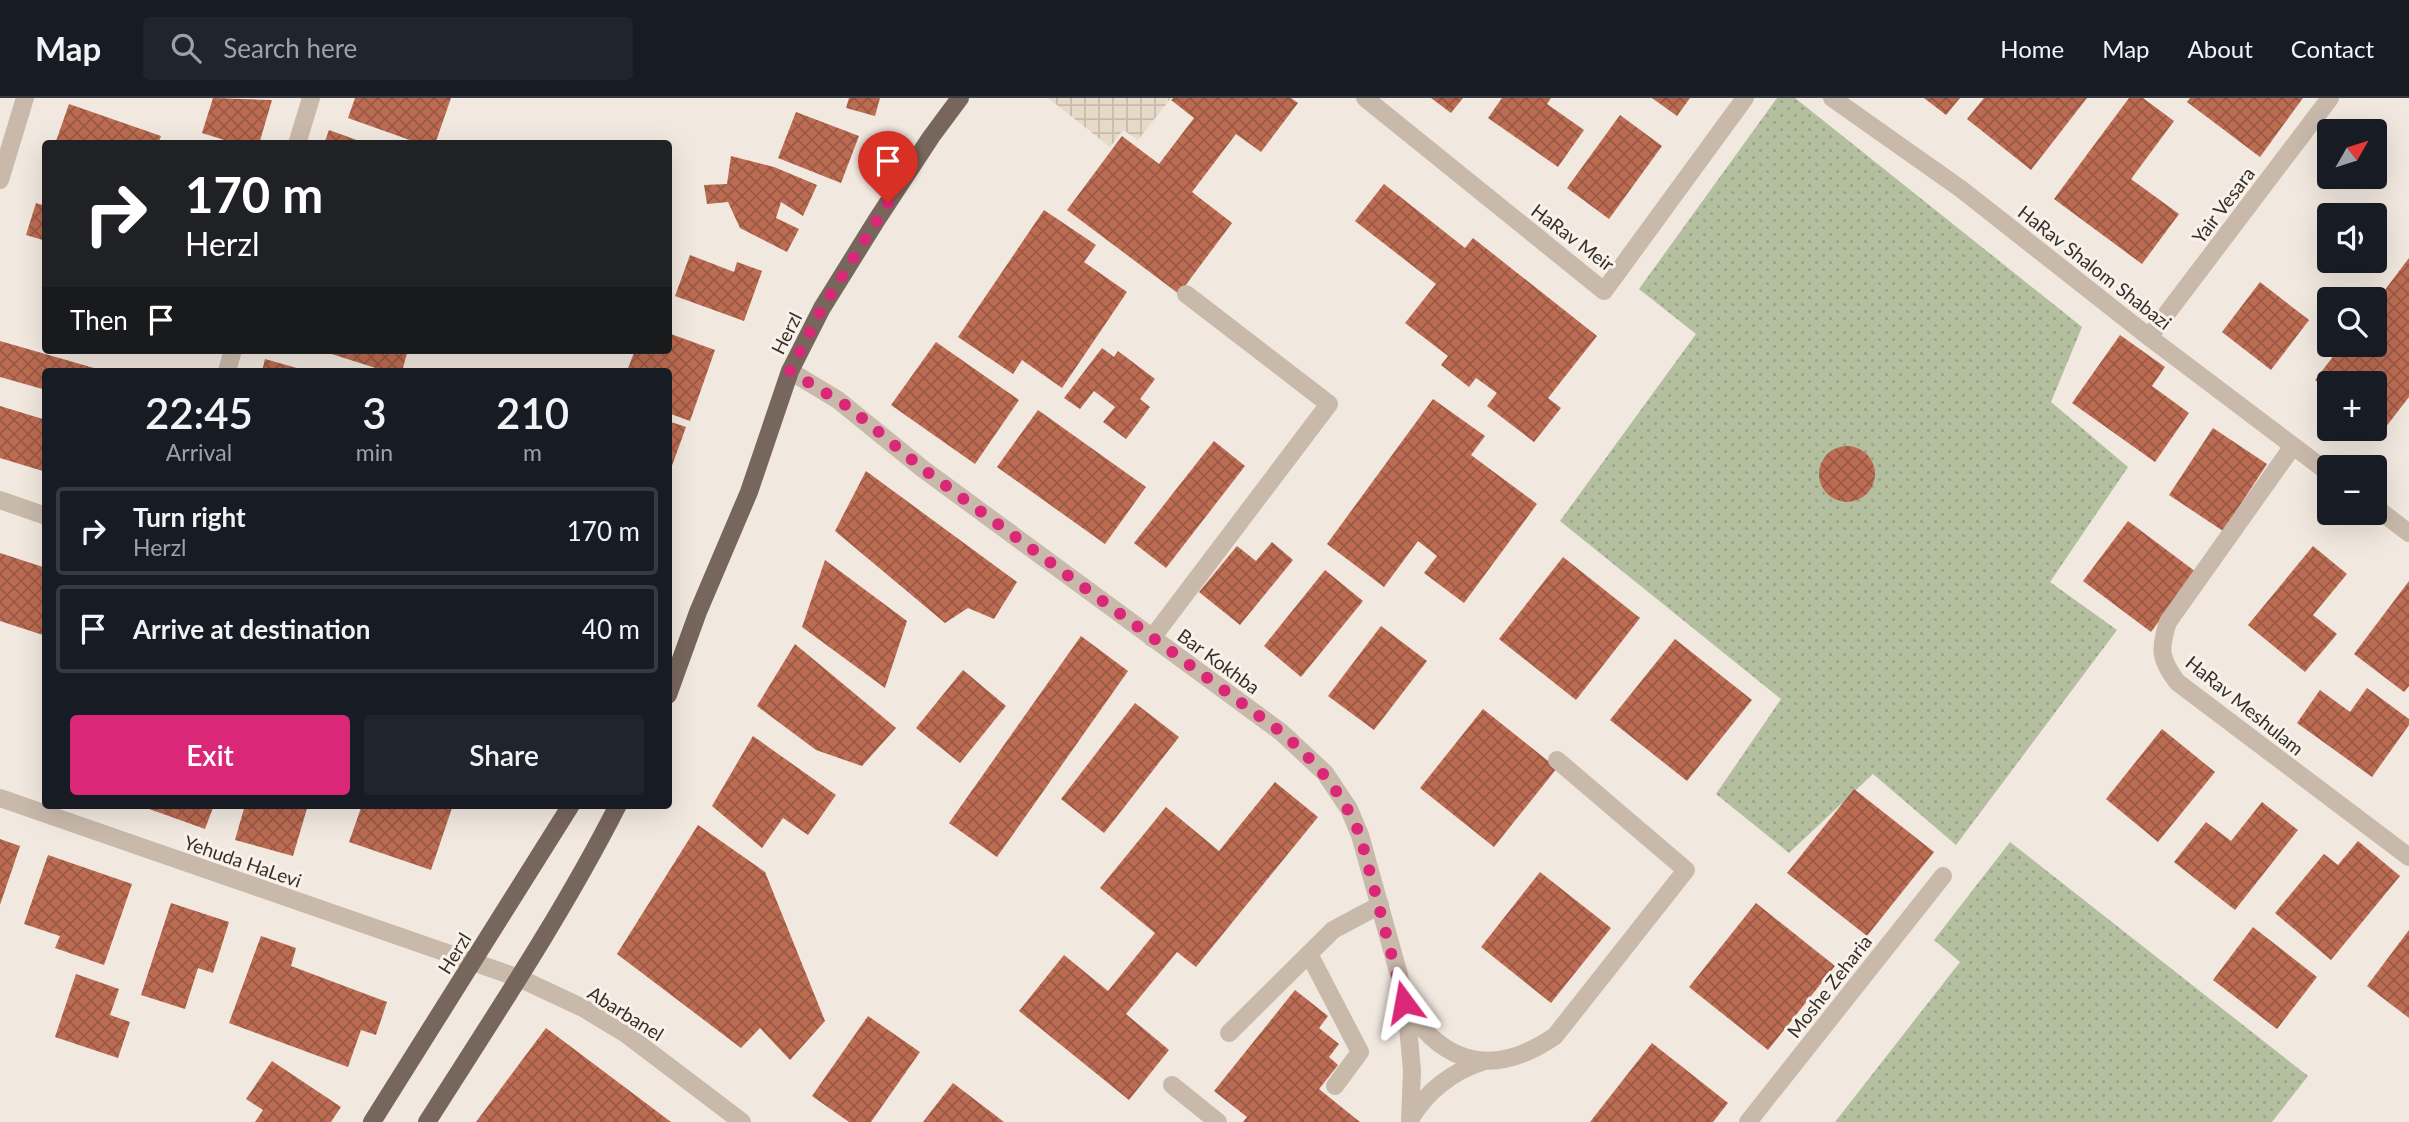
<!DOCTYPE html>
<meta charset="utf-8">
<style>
body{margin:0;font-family:Lato,sans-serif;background:#20242c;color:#f1f3f6;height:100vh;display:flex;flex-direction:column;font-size:26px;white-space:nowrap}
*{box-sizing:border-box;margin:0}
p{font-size:23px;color:#9ea1a6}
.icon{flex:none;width:38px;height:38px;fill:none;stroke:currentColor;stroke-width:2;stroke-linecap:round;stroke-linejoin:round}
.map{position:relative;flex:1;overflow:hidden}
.side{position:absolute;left:42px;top:270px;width:630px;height:441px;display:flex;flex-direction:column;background:#171b24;border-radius:7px;box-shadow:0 7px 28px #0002}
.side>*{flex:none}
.hud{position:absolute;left:42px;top:42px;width:630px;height:214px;border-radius:7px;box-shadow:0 7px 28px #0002;background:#202124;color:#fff;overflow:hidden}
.needle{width:46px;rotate:51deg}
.tools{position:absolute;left:2317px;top:21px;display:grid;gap:14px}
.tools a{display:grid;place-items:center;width:70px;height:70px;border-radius:7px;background:#171b24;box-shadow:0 7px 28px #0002;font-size:35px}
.pin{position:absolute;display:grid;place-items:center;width:60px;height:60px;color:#fff;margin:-72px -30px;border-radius:50% 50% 50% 0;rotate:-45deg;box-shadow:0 0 7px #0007}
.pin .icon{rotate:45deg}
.me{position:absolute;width:77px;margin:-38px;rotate:347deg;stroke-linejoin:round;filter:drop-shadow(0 0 5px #0008)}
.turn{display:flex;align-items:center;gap:24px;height:147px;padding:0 28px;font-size:32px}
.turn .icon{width:91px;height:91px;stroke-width:2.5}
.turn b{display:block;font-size:49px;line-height:60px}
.then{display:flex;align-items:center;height:66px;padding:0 28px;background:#0003;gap:14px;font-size:26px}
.eta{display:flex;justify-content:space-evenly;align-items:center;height:119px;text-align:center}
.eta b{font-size:42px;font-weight:600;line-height:49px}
.primary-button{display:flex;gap:14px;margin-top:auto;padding:14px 28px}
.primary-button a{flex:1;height:80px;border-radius:7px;background:#db2777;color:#fff;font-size:28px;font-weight:600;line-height:80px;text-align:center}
.primary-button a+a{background:#20242c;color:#f1f3f6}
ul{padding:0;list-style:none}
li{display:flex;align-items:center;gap:21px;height:88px;margin:0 14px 10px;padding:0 14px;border:4px solid #363941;border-radius:7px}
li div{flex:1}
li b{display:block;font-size:26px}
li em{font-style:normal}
header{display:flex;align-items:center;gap:42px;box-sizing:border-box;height:98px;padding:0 35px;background:#171b24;border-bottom:2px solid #363941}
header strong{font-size:33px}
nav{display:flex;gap:38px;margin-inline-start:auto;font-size:24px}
.search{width:490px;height:63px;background:#20242c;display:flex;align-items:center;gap:18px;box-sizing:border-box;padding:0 24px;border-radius:7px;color:#9ea1a6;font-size:26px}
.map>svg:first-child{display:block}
</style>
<header>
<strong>Map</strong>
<div class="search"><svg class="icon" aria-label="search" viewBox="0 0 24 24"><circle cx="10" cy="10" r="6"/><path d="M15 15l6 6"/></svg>Search here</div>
<nav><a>Home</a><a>Map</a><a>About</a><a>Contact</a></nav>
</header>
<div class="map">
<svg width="2409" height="1024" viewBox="0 0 2409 1024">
<defs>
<pattern id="park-dots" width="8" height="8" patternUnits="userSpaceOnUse" patternTransform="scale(1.75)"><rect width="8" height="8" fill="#b4bfa0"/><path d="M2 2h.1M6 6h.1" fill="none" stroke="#9ba48a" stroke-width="1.8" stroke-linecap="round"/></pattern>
<pattern id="plaza-grid" width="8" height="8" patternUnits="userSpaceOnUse" patternTransform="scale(1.75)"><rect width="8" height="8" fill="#e7d9c7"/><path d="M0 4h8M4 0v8" fill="none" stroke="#c7bbab"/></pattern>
<pattern id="building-cross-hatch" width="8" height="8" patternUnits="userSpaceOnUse" patternTransform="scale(1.75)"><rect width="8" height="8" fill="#bc6c52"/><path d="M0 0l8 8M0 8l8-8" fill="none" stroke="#9a5944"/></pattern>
</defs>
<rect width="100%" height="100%" fill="#f1e8df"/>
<g fill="url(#park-dots)">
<path d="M1777,0H1795L2082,229L2051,304L2128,369L2050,484L2117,532L1956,747L1873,676L1789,755L1716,696L1781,601L1560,423L1696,236L1639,191Z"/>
<path d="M2010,744L2308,978L2272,1024H1835L1960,864L1934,842Z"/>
</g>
<path fill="url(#plaza-grid)" d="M1048,0H1171L1138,42L1123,32L1110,49Z"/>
<g fill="url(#building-cross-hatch)">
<path d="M213,0L272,2L259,46H237L202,35Z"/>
<path d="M355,0H451L435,46H421L348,20Z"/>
<path d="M849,0H880L875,18L846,10Z"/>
<path d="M1173,0H1291L1298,5L1261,54L1236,36L1192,94L1232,125L1179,196L1067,112L1122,38L1159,66L1194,20L1171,2Z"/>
<path d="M1431,0H1463L1451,15Z"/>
<path d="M1502,0H1551L1547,6L1584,32L1558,69L1488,20Z"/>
<path d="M1652,0H1690L1677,18Z"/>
<path d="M1924,0H1960L1946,17Z"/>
<path d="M1984,0H2087L2031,72L1967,21Z"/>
<path d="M2129,0H2143L2174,23L2131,81L2179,116L2142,166L2054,101Z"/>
<path d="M2190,0H2303L2260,59L2187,4Z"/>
<path d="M69,6L161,38L158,46H55Z"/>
<path d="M796,14L859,38L841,85L778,60Z"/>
<path d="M1620,17L1662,48L1609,121L1567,90Z"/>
<path d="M329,32L365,45V46H324Z"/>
<path d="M731,58L774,69L817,87L803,118L781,104L776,120L799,131L787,154L740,130L728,104L707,106L704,87L727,86Z"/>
<path d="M1384,86L1465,150L1473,140L1597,238L1548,300L1561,310L1534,344L1487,308L1497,295L1476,280L1469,289L1441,267L1448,258L1405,225L1436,186L1355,123Z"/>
<path d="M36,105L46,108V143L26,137Z"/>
<path d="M1044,112L1096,147L1084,164L1127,194L1062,290L1022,262L1013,276L958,239Z"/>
<path d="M690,157L734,174L737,164L762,173L744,223L675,198Z"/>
<path d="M2409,160V299L2382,334L2375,328V285H2329V294L2315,282L2342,247H2375V205Z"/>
<path d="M2260,184L2309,222L2271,272L2222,234Z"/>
<path d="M668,235L715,252L690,323L668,315V273H627L635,252H668Z"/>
<path d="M2120,237L2165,269L2152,288L2189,315L2155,364L2072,305Z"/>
<path d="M0,243L94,270V273H46V292L0,279Z"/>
<path d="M936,244L1019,302L975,366L891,307Z"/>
<path d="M1102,250L1114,259L1118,253L1155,281L1140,301L1150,309L1126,341L1103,324L1115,309L1094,293L1080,311L1064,300Z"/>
<path d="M319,252H408L402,273H385Z"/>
<path d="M265,261L304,272V273H262Z"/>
<path d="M1433,301L1485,338L1471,357L1537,406L1464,505L1424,475L1437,458L1418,443L1384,489L1327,446Z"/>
<path d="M0,308L46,322V374L0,360Z"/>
<path d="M1038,312L1146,389L1105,446L997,369Z"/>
<path d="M668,323L686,329L669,376H668Z"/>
<path d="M2213,330L2267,366L2223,433L2169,397Z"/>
<path d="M1214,343L1245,368L1166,470L1134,445Z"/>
<circle cx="1847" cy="376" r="28"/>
<path d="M866,373L1017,484L994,521L968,510L945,525L835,433Z"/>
<path d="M2128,423L2196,474L2151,534L2083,483Z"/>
<path d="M1272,444L1293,462L1240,527L1199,494L1237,448L1256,463Z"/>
<path d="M2313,448L2347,476L2313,517L2337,536L2305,574L2248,527Z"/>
<path d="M0,455L46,470V538L0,523Z"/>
<path d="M1563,459L1640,520L1576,602L1499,541Z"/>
<path d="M825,462L907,523L885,590L802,529Z"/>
<path d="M1325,472L1363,503L1301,579L1264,548Z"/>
<path d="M2409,483V588L2404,594L2354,556Z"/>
<path d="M1381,528L1427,563L1374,632L1328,598Z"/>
<path d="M1081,538L1128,573L997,759L949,725Z"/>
<path d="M1675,541L1752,602L1687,683L1610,622Z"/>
<path d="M795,546L896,630L862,668L816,652L757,608Z"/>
<path d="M963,572L1006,608L960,665L916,630Z"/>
<path d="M2367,590L2409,621V627L2372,679L2297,625L2320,592L2350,614Z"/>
<path d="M1135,605L1179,639L1104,735L1061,701Z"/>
<path d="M1483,611L1557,670L1494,749L1420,690Z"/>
<path d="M2162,631L2215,674L2158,744L2106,701Z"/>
<path d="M753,638L836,697L808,737L783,720L762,750L712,708Z"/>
<path d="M1275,684L1318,719L1196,869L1177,854L1126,916L1169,952L1129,1002L1019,913L1064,857L1108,893L1155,835L1100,790L1166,709L1219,753Z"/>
<path d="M1854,691L1934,754L1867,838L1787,775Z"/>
<path d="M2262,704L2298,732L2235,812L2174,764L2206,724L2231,743Z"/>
<path d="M138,707H214L205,731Z"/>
<path d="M245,707H308L293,758L235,742Z"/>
<path d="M362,707H453L431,772L349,744Z"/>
<path d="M698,727L765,774L825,923L790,962L760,930L741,950L617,856Z"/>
<path d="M0,741L20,748L0,807Z"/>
<path d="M2358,743L2400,778L2331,862L2275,815L2324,756L2338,767Z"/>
<path d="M48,757L132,786L104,867L55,850L60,838L24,826Z"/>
<path d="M1540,774L1611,830L1551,905L1481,849Z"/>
<path d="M171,805L229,824L213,875L198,870L185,911L141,897Z"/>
<path d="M1756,805L1835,868L1768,952L1689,889Z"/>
<path d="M2253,829L2317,879L2277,931L2213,882Z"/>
<path d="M2409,832V920L2367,888Z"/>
<path d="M261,838L296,850L291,868L387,904L376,937L361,932L348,969L229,925Z"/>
<path d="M76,876L119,891L110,917L130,924L118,960L55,939Z"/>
<path d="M1295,892L1328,918L1319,930L1339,946L1329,959L1338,967L1319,991L1360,1024H1243L1247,1019L1214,993Z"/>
<path d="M868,918L920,954L871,1024H849L812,998Z"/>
<path d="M546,930L671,1024H476Z"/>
<path d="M1652,945L1728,1005L1713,1024H1590Z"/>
<path d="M272,963L341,1009L331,1024H255L263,1012L246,1001Z"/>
<path d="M953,985L1004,1024H923Z"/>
</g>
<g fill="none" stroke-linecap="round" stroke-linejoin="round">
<g stroke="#c8b9ab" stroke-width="18">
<path d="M1152,540L1329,306L1186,196"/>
<path d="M1309,856L1360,954L1335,988"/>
<path d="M1404,904C1442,968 1494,980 1555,938L1686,772L1557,662"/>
<path d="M1229,935L1333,832L1380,807"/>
<path d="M1172,987L1218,1024"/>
<path d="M1411,1020C1426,994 1453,973 1482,964"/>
</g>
<g stroke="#c8b9ab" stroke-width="18">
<path d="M1365,0L1604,193L1745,0"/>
<path d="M1832,0L1961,91L2149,239L2329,375"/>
<path d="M297,46L311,0"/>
<path d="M0,82L25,0"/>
<path d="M2149,239L2330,0"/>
<path d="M227,273L233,252"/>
<path d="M790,273L838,302L923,371L1281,634L1325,675L1349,711L1360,737L1399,877L1407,917L1412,973L1410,1024"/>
<path d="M2293,348L2168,524C2159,552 2160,561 2177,584L2409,759"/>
<path d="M0,402L46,418"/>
<path d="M2375,409L2409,435"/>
<path d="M0,700L519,880L583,910L626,936L742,1024"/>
<path d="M1748,1024L1943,778"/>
</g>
<g stroke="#77665c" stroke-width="18">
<path d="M668,597L698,514L749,394L790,273L822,210L876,123L931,39L960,0"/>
<path d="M372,1024L571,707"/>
<path d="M427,1024C493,920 562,817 618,707"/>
</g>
</g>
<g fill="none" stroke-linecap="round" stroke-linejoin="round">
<path stroke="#db2777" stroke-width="12" stroke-dasharray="0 21.6" d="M888,105L822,210L790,273L850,310L923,371L1281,634C1316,664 1342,694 1360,737L1404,904"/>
</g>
<g text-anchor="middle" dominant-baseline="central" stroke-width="6" stroke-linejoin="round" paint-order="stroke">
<g font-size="19" fill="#372e2a" stroke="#f9f2eb">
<text transform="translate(2223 107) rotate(-53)">Yair Vesara</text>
<text transform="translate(1573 139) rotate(37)">HaRav Meir</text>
<text transform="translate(2095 169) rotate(38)">HaRav Shalom Shabazi</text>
<text transform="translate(786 235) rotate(-63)">Herzl</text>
<text transform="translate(1219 563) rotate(36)">Bar Kokhba</text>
<text transform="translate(2245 607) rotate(39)">HaRav Meshulam</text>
<text transform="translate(243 763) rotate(19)">Yehuda HaLevi</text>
<text transform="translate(454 855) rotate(-58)">Herzl</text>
<text transform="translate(1829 888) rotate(-52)">Moshe Zeharia</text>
<text transform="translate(626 915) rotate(32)">Abarbanel</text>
</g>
</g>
</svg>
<div class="tools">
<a><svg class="needle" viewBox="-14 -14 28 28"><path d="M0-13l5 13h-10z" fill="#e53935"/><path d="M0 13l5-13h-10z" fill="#9ea1a6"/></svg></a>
<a><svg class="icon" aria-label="sound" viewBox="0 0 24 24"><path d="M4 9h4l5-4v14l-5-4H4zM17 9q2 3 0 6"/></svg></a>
<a><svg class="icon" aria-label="search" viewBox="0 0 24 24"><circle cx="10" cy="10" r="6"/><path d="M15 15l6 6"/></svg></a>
<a>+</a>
<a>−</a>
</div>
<div class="pin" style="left:888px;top:105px;background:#d93025"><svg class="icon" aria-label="arrive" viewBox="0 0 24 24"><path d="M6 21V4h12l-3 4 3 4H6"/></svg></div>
<svg class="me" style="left:1404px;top:904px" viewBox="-20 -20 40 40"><path d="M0-17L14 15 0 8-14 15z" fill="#db2777" stroke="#fff" stroke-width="4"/></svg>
<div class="hud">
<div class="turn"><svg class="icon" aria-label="right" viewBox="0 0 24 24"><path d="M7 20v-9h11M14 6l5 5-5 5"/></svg><div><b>170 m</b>Herzl</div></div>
<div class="then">Then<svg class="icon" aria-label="arrive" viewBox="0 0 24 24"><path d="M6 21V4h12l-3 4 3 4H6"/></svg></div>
</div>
<section class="side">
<div class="eta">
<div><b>22:45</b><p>Arrival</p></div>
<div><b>3</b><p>min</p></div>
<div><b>210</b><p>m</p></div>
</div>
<ul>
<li><svg class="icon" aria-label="right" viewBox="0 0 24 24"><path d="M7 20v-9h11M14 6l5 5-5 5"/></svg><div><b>Turn right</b><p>Herzl</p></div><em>170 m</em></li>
<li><svg class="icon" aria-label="arrive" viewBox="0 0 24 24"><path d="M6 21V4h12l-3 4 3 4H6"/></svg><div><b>Arrive at destination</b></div><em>40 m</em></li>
</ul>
<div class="primary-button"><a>Exit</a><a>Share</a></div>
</section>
</div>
